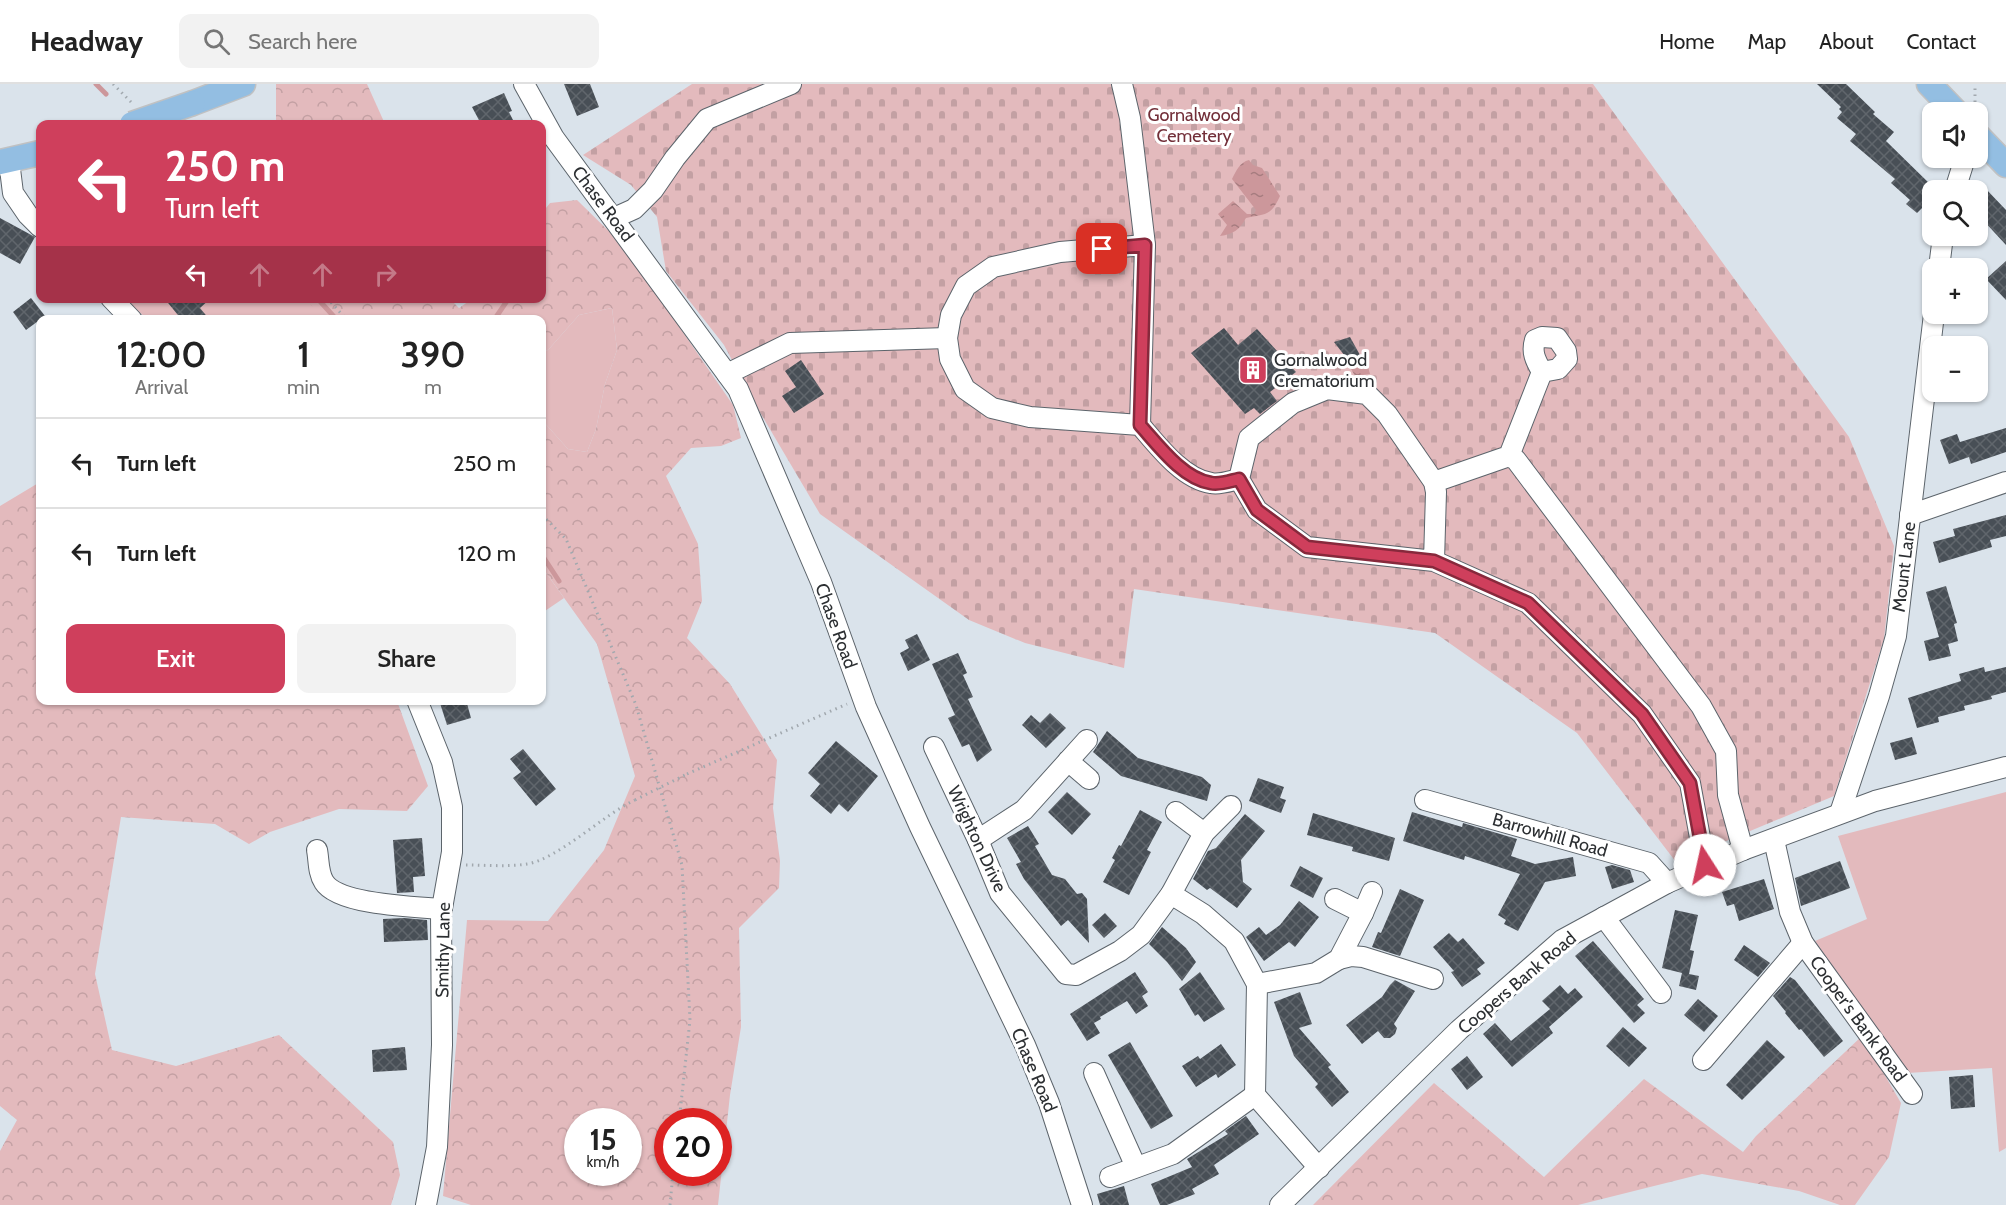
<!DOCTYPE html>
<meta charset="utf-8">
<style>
body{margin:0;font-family:Cabin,sans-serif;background:#f2f2f2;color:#222;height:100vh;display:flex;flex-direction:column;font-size:22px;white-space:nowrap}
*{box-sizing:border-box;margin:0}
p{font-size:20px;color:#767676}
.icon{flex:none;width:33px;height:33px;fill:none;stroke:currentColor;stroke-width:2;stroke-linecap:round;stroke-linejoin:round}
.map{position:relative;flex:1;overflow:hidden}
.details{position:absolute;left:36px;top:231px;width:510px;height:390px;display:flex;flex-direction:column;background:#fff;border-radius:12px;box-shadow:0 2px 4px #0004}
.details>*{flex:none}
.hud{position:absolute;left:36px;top:36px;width:510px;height:183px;border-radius:12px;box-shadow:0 2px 4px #0004;background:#cf3f5c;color:#fff;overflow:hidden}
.tools{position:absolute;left:1922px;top:18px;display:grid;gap:12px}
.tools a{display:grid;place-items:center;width:66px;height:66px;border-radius:12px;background:#fff;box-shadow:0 2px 4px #0004;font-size:30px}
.speed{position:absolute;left:564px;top:1024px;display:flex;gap:12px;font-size:30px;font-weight:700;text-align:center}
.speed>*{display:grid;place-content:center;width:78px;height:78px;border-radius:50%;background:#fff;box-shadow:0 2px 4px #0004;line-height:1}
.speed small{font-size:15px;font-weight:400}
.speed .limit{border:9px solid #d22;background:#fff;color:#111}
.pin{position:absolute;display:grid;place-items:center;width:51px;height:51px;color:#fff;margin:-26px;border-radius:12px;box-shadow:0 3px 9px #0006}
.me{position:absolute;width:66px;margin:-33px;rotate:350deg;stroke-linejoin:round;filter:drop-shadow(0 0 4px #0008)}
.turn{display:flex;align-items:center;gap:21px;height:126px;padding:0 30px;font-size:27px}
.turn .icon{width:78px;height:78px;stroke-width:2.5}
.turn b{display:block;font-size:42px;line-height:51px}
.lanes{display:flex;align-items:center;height:57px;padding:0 30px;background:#0003;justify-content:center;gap:30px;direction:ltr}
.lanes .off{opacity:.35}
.eta{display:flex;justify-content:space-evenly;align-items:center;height:102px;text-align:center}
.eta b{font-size:36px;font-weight:600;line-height:42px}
.button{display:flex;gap:12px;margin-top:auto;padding:12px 30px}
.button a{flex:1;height:69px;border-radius:12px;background:#cf3f5c;color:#fff;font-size:24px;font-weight:600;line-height:69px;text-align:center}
.button a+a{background:#f2f2f2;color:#222}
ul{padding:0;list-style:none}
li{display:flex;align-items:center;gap:18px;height:90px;padding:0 30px;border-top:2px solid #e0e0e0}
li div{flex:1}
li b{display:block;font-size:22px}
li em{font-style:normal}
header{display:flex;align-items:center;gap:36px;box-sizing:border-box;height:84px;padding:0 30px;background:#fff;border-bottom:2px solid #e0e0e0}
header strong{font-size:28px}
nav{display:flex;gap:33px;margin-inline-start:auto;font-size:21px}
.search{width:420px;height:54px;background:#f2f2f2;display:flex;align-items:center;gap:15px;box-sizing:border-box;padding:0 21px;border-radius:12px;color:#767676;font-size:22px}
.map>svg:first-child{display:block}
</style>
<header>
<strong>Headway</strong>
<div class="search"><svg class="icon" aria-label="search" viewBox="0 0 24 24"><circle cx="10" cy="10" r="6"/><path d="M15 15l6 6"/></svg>Search here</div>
<nav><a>Home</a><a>Map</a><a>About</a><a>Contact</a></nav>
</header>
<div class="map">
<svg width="2006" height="1121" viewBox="0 0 2006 1121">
<defs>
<pattern id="forest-crowns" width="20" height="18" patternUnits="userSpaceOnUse" patternTransform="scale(1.5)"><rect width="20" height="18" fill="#e3babd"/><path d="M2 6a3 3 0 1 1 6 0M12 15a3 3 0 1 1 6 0" fill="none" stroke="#c3a0a3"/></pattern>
<pattern id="cemetery-stones" width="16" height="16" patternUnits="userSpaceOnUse" patternTransform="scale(1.5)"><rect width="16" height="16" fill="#e3babd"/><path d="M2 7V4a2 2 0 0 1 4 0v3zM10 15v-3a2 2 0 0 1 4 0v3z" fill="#c3a0a3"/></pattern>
<pattern id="water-ripples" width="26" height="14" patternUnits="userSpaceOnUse" patternTransform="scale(1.5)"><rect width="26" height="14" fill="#cc979b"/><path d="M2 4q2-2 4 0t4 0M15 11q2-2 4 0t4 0" fill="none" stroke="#a67c7f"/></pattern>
<pattern id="building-cross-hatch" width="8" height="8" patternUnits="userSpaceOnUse" patternTransform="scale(1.5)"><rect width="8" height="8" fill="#484f56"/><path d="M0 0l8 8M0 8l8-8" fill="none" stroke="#60666c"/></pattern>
</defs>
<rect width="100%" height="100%" fill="#dae3eb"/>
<g fill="#e3babd">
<path d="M125,215H309L328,235H147Z"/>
<path d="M612,224L617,266L605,300L596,345L587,368L568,365L542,336V270L549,265L579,231Z"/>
<path d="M542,483L564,514L542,529Z"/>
<path d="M2006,708V1064L1999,1068L1992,984L1907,989L1815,857L1867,835L1838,752Z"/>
</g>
<g fill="url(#forest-crowns)" fill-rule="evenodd">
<path d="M276,0H367L385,40H276Z"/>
<path d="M577,116L623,161L733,321L741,354L721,362L691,364L666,392L698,460L702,517L687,554L730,600L777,676L773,724L780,777L779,804L739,844L741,943L730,1011L718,1121H471L443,1112L467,836L548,837L604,766L635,692L597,560L542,483V336L568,365L587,368L596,345L605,300L617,266L612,224L579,231L549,265L542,270V236L325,235L305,215H450L459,224L472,215L542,214V129L550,119ZM578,1038H628V1089H578ZM668,1038H718V1089H668Z"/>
<path d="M40,398V616L397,617L428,702L407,727L339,725L270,748L249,760L215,740L121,733L95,890L112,966L176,982L279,951L393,1058L400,1091L391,1121H0V1067L17,1036L0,1022V422Z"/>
<path d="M1862,952L1901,1019L1889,1073L1855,1121H1840L1799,1107L1702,1090L1578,1121H1313L1434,999L1544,1093L1644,995L1743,1068L1756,1052Z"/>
</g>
<path fill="url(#cemetery-stones)" d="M692,0H1593L1849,353L1894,462L1884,555L1834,712L1676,778L1577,649L1435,549L1134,505L1124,584L1025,559L969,536L820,430L758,325L724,261L666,187L657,133L631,101L583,71Z"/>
<g fill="url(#water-ripples)">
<path d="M1249,76L1253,81L1262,84L1280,112C1271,132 1266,130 1246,134C1239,146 1234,150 1220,152L1227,141L1218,130L1233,117L1247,130H1254L1256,126L1232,95C1236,87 1240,78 1249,76Z"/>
<path d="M1367,279L1370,290L1355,292L1350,283Z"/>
</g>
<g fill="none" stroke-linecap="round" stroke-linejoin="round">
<g stroke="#cc979b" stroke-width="5">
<path d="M96,0L106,10"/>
<path d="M542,135V129"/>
<path d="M317,214L337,236"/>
<path d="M494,236L509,214"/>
<path d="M542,471L559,497"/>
</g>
</g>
<g fill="url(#building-cross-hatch)">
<path d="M564,0H590L599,23L577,32Z"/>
<path d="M1817,0H1846L1875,28L1873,30L1894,48L1886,57L1932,102V131L1923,123L1917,129L1906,120L1910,116L1891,99L1895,95L1850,57L1856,50L1837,34L1842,28L1839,25L1841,23Z"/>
<path d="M504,9L512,27L509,28L515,40H481L472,23Z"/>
<path d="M1985,104L2006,126V161L1982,135L1986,131L1980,124L1981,123L1977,116V111Z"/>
<path d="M0,134L35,153L20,180L0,169Z"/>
<path d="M2006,177V216L1986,195Z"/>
<path d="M31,214L45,232L26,246L13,228Z"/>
<path d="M164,214H211L200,224L210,236H182Z"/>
<path d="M1224,244L1238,261L1257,245L1296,288L1270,308L1277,317L1260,330L1254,324L1245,330L1191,269Z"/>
<path d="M1350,253L1360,271L1348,276L1334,258Z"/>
<path d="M801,276L824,310L794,329L782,312L796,303L785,287Z"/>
<path d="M2006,344V368L1971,380L1969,373L1949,380L1940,356L1957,350L1960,358Z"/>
<path d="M2006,431V452L1990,456L1992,463L1939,479L1933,458L1955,452L1953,445Z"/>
<path d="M1946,502L1957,539L1954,540L1958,557L1948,560L1951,572L1929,577L1924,557L1939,553L1926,508Z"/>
<path d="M917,550L930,576L908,587L900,569L909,564L905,556Z"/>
<path d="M958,569L967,589L963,591L973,613L968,615L992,666L977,678L969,660L962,663L948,634L955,631L932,580Z"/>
<path d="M1984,583L1985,588L2006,583V608L1991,612L1992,615L1964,622L1965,626L1938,633L1939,638L1917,644L1908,614L1961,597L1959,590Z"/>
<path d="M439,616H466L471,634L447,641Z"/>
<path d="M1050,629L1066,644L1046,664L1022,641L1031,631L1040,639Z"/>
<path d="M1107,647L1138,674L1202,693L1211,701L1207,717L1121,692L1093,668Z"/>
<path d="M1912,653L1917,670L1895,676L1890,659Z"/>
<path d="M836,657L878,692L848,728L839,720L831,730L810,712L820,700L808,689Z"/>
<path d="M523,665L556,705L536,722L513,694L521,688L510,675Z"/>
<path d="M1258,694L1284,703L1280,714L1286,716L1281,729L1249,717Z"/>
<path d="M1067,708L1091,730L1072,751L1048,728Z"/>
<path d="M1140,726L1162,738L1147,766L1151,768L1129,811L1103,798L1115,776L1112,774L1119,761L1121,762Z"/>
<path d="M1412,728L1462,743L1463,739L1517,755L1511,772L1535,780L1573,773L1576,792L1545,798L1518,847L1504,840L1506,836L1498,831L1520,790L1465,772L1464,776L1403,757Z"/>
<path d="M1313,729L1395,754L1389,777L1352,767L1353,763L1307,751Z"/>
<path d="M1245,730L1265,747L1241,776L1243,798L1252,805L1237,824L1210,804L1207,806L1193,795L1208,767L1216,764Z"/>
<path d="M1028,742L1039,760L1035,762L1052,791L1065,795L1077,810L1082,809L1087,815L1089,859L1068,836L1061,842L1024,795L1016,780L1021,778L1007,754Z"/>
<path d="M422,754L425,792L413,793L414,808L397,809L393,756Z"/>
<path d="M1840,777L1850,804L1801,822L1795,794Z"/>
<path d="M1612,781L1630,786L1634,798L1612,805L1605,783Z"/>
<path d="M1300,782L1323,794L1313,814L1290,802Z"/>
<path d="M1764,795L1774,825L1739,837L1734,820L1727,822L1722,808Z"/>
<path d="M1400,805L1424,816L1400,872L1372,863L1378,848L1381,849Z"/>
<path d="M1299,817L1319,833L1295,863L1289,858L1264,877L1246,853L1259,843L1266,851L1280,841Z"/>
<path d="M1675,826L1698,831L1690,866L1694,867L1689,890L1699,892L1696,906L1679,902L1682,889L1662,884Z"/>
<path d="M1105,829L1117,842L1104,854L1092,841Z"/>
<path d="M404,834L427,836L428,856L384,858L383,835Z"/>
<path d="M1162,843L1186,864L1196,878L1182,897L1167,878L1149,860Z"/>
<path d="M1449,849L1458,858L1463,854L1485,879L1477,885L1481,890L1462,903L1451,888L1454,887L1433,863Z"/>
<path d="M1593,857L1644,915L1637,921L1645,929L1634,939L1575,872Z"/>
<path d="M1744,861L1770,879L1758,893L1734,876Z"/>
<path d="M1135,888L1148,908L1142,912L1148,922L1136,930L1127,917L1100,933L1101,935L1094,939L1100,949L1087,957L1070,930Z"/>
<path d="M1200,888L1225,925L1204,938L1198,930L1195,932L1179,905Z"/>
<path d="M1790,893L1795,896L1843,957L1824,973L1801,945L1799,946L1785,929L1786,928L1773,912Z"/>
<path d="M1395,896L1415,907L1394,940L1397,944L1395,950L1390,954H1384L1378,947L1362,960L1346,941L1382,913L1390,901Z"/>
<path d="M1560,901L1568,910L1575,904L1583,913L1549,943L1553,949L1512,983L1483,950L1495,939L1511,957L1550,925L1542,917Z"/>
<path d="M1300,908L1312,940L1299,944L1331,981L1328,983L1349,1008L1332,1023L1315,1003L1318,1000L1294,972L1274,918Z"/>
<path d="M1698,915L1718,932L1704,948L1684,931Z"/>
<path d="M1623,943L1647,964L1629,983L1606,962Z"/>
<path d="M1767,956L1785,973L1742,1016L1726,1001Z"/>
<path d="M1130,958L1173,1032L1151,1045L1108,971Z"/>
<path d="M1221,960L1236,981L1218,994L1216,990L1196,1003L1182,982L1198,972L1200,975Z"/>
<path d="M405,963L407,986L373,988L372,966Z"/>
<path d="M1467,972L1483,993L1467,1006L1451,985Z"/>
<path d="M1973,991L1975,1023L1951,1025L1949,993Z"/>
<path d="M1246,1032L1259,1050L1214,1081L1219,1090L1192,1105L1195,1110L1167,1121H1160L1151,1100L1192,1083L1187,1075L1228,1050L1225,1047Z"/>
<path d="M1124,1102L1129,1121H1100L1097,1110Z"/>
</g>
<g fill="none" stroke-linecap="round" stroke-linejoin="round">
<g stroke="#5c646b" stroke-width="22">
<g id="minor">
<path d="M524,0L554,54L738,305L821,498L866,623L920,743L1025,961L1049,1019L1082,1121"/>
<path d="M1122,0L1130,34L1145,161"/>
<path d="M9,77L13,109L28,131L40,143"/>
<path d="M1955,106L1965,74"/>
<path d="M614,134L634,125L653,106L675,74L707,35L791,0"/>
<path d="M1939,184L1943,152"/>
<path d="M111,214L132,236"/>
<path d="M727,290L790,259L947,254"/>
<path d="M1140,341L1145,161L1060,168L993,183L966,202L951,231L947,254L950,275L965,305L992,324L1030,333L1140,341C1158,362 1183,395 1211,399C1220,401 1230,397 1239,395"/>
<path d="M1509,372L1516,376L1701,622L1726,667L1728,711L1743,766"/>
<path d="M1434,398L1509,372L1542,288C1536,277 1531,269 1535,256L1542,253L1557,254L1566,267L1567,275L1558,285L1542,288"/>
<path d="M1910,431L2006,398"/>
<path d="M1434,477L1436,408L1434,398L1387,330L1367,310L1327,305L1293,319L1249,354L1239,395L1257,426L1307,463L1434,477L1528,519L1642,630L1690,699L1705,781"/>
<path d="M417,616L442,678L452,723V768L441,830L442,961L437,1063L426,1121"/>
<path d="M934,663L978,756L1000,809L1066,890L1076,891L1120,867L1141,851L1171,810L1204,749L1231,722"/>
<path d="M1068,677L1089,695"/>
<path d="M1425,716L1649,779L1667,799"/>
<path d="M1176,728L1204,749"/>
<path d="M1840,729L1879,612L1896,552L1934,230"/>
<path d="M978,756L1024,726L1087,656"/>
<path d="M1774,756L1790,828L1803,859L1912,1010"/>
<path d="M317,766C319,776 318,789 324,798C338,821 416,823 442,825"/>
<path d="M1171,810L1203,830L1234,857L1257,900L1255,1011L1319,1084"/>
<path d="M1335,815L1363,829"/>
<path d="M1604,833L1661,909"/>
<path d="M1339,875L1351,872L1363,873L1433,895"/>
<path d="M1257,900L1316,889L1339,875L1363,829L1372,808"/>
<path d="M1703,976L1803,859"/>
<path d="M1094,989L1136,1083"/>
<path d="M1110,1093L1173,1070L1255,1011"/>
<path d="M1280,1121L1459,946L1562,856L1667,799L1743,766L1875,717L2006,683"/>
</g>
</g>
<g stroke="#c0c1c2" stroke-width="27">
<g id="major">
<path d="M1929,0L1956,28"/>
<path d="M193,19L243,0"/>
<path d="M1977,51L2006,81"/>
<path d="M0,78L40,69"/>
</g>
</g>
<g stroke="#a1a8ae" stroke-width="3" stroke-dasharray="1.5 4.5" stroke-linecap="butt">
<path d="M113,0L131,18"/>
<path d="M1975,18V0"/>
<path d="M327,214L347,236"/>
<path d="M542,431L566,455L636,621L682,781L690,936L679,1038"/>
<path d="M687,690L847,620"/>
<path d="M466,781C486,781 508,783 527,780C558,775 603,731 635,716"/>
<path d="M670,1121L673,1089"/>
</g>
<use href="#minor" stroke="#fff" stroke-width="20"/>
<use href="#major" stroke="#93bee2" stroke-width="24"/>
<g stroke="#c0c1c2" stroke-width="27" stroke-linecap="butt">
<path id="major-bridge" d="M132,40L193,19"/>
</g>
<path stroke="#a1a8ae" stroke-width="3" stroke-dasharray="1.5 4.5" stroke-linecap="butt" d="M635,716L687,690"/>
<use href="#major-bridge" stroke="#93bee2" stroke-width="24"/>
</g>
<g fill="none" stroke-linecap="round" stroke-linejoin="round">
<g stroke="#87293c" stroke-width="15">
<path id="route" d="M1102,165L1145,161L1140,341C1158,361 1183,395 1211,399C1220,401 1230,397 1239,395L1257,426L1307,463L1434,477L1528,519L1642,630L1690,699L1705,781"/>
</g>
<use href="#route" stroke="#cf3f5c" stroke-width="10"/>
</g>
<defs>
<g id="building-square" transform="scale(1.5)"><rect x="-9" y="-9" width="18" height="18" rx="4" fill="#cf3f5c" stroke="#fff"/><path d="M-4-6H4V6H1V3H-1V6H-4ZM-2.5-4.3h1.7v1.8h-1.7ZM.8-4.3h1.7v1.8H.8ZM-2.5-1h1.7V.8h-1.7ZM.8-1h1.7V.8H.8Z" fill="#fff"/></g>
</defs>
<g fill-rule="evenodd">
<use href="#building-square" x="1253" y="286"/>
</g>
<g text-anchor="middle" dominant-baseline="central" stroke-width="6" stroke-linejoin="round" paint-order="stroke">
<g font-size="18" fill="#722f39" stroke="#fff">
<text x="1194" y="31">Gornalwood<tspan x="1194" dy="21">Cemetery</tspan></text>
</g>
<g font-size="18" fill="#2c2f32" stroke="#fff">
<text transform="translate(603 120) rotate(53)">Chase Road</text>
<text transform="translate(1904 483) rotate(-83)">Mount Lane</text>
<text transform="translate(836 542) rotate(70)">Chase Road</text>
<text transform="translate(1550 751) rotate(16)">Barrowhill Road</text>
<text transform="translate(977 755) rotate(65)">Wrighton Drive</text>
<text transform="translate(443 866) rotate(-89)">Smithy Lane</text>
<text transform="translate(1517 899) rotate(-40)">Coopers Bank Road</text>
<text transform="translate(1858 935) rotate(54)">Cooper's Bank Road</text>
<text transform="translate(1034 986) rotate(67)">Chase Road</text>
</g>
<g font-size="18" fill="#2c2f32" stroke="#fff" text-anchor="start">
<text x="1274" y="276">Gornalwood<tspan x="1274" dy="21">Crematorium</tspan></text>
</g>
</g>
</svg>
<div class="tools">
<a><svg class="icon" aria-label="sound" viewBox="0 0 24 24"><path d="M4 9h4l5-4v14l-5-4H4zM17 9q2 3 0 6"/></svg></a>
<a><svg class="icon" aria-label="search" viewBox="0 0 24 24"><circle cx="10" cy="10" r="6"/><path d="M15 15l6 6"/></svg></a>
<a>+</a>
<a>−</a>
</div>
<div class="speed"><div>15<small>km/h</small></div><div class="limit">20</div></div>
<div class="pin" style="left:1102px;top:165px;background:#d93025"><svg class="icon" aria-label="arrive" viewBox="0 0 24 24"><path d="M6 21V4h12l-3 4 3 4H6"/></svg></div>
<svg class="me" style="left:1705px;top:781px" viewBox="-20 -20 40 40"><circle r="19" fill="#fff"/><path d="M0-13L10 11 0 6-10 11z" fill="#cf3f5c"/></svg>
<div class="hud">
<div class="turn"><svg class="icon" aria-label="left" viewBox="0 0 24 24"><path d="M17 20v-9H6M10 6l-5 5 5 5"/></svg><div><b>250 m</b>Turn left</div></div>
<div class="lanes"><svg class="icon" aria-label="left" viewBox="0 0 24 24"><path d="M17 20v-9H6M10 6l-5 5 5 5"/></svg><svg class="icon off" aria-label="ahead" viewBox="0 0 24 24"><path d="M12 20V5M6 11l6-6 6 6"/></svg><svg class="icon off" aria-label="ahead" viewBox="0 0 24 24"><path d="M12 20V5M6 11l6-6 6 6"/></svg><svg class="icon off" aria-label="right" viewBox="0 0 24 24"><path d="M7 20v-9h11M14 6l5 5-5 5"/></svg></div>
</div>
<section class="details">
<div class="eta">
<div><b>12:00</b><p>Arrival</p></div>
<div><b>1</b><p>min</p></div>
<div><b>390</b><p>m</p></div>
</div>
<ul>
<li><svg class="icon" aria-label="left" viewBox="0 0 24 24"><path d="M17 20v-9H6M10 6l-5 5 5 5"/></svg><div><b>Turn left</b></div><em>250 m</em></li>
<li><svg class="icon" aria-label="left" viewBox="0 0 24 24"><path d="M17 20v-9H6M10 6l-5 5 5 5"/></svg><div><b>Turn left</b></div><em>120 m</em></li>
</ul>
<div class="button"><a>Exit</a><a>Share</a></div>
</section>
</div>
